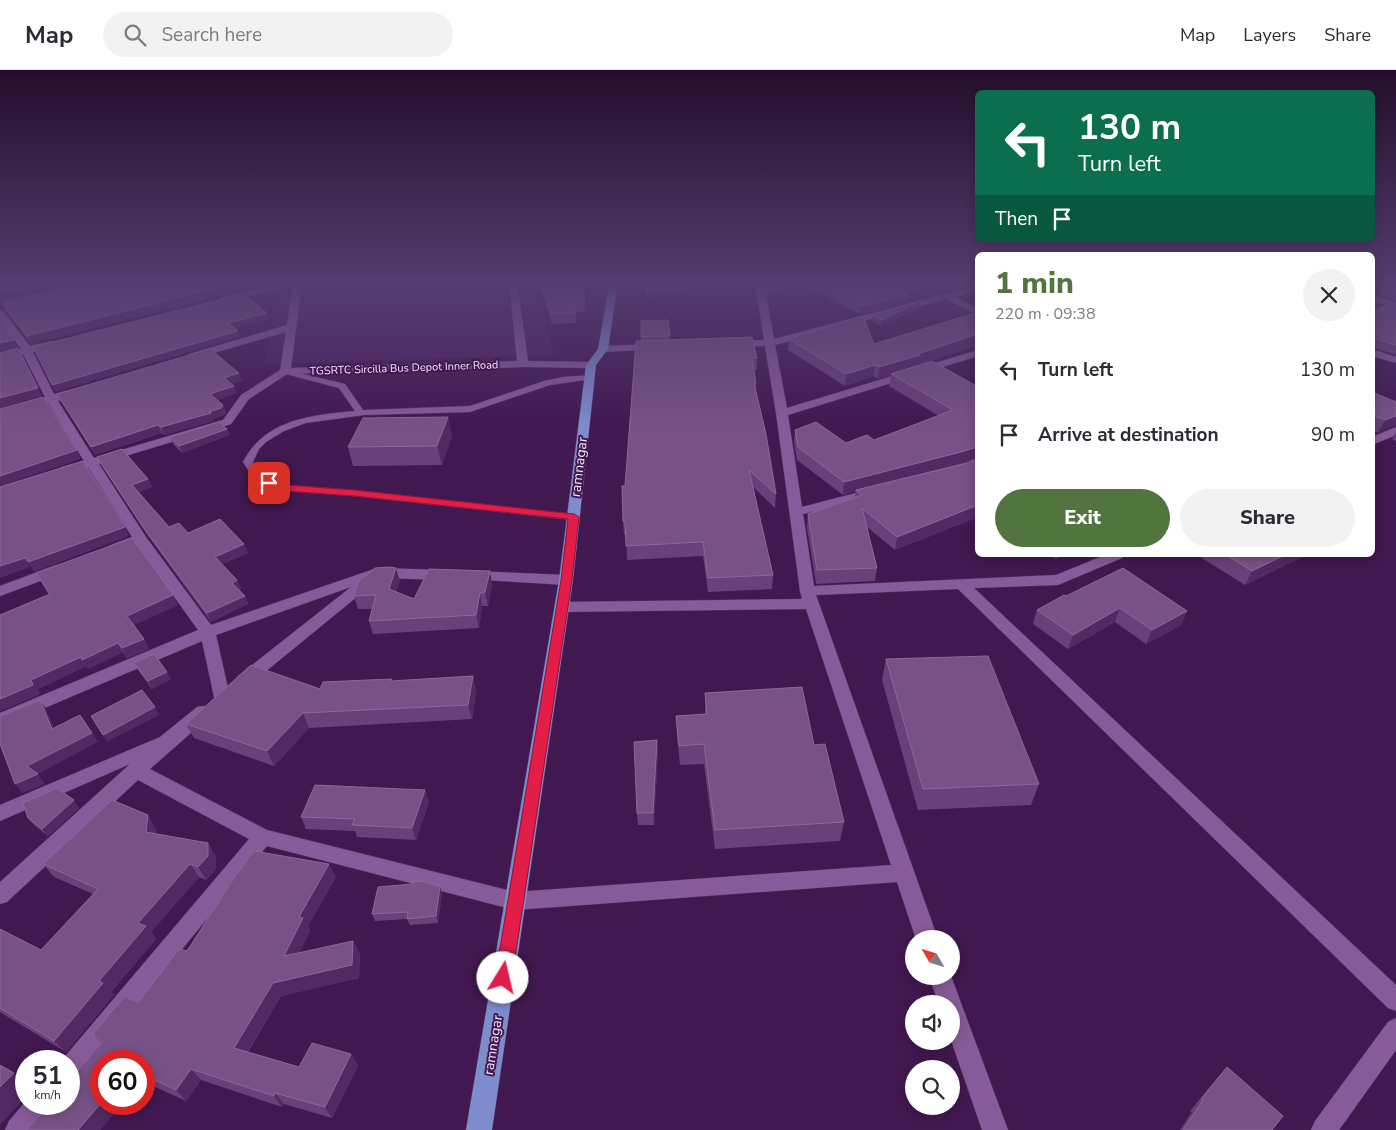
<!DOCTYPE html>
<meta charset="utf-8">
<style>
body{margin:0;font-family:"Nunito Sans",sans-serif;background:#f2f2f3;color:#2b2b33;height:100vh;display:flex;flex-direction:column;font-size:19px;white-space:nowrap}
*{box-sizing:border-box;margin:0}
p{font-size:16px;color:#7c7c81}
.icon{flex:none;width:28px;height:28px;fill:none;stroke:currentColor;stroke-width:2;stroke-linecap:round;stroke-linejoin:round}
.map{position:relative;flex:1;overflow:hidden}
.drawer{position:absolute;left:975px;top:182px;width:400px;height:305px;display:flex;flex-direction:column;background:#fff;border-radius:8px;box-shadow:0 2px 12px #0003}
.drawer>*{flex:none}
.top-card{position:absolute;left:975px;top:20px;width:400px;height:152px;border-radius:8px;box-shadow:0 2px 12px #0003;background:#0b6e4f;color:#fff;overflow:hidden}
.needle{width:32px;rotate:309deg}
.buttons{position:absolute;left:905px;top:860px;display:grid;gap:10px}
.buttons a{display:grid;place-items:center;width:55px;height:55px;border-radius:50%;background:#fff;box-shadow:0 2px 12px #0003;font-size:25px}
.speed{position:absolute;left:15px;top:980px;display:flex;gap:10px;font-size:25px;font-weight:700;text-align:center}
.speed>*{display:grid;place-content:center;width:65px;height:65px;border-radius:50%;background:#fff;box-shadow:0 2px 12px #0003;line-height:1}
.speed small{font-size:12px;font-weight:400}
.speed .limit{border:8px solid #d22;background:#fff;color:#111}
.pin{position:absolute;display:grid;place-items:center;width:42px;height:42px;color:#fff;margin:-21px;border-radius:10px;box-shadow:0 2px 8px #0006}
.me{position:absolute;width:55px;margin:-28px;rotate:9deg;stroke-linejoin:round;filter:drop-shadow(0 0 4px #0008)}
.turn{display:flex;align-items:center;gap:18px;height:105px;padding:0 20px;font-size:22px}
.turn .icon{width:65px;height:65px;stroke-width:2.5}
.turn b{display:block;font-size:35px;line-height:42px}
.then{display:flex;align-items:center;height:48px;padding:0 20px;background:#0003;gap:10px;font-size:19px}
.round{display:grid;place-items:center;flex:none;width:52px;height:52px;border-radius:26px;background:#f2f2f3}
.overview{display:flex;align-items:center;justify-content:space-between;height:85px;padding:0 20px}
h1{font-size:30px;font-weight:800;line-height:38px;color:#527540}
.button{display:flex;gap:10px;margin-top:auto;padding:10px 20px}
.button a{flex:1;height:58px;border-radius:30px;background:#527540;color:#fff;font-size:20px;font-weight:800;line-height:58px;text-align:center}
.button a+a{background:#f2f2f3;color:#2b2b33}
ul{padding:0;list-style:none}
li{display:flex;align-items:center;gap:15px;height:65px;padding:0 20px}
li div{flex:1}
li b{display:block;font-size:19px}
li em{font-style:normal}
header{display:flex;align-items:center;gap:30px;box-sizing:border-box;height:70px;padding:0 25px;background:#fff;border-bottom:1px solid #e1e1e2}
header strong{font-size:24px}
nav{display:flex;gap:28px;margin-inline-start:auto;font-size:18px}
.search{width:350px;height:45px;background:#f2f2f3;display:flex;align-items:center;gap:12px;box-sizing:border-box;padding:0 18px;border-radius:28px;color:#7c7c81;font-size:19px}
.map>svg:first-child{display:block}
</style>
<header>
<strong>Map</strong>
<div class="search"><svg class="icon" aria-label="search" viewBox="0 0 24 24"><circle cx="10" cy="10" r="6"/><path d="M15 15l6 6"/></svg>Search here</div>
<nav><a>Map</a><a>Layers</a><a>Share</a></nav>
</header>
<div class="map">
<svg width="1396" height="1060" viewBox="0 0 1396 1060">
<rect width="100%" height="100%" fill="#411850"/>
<path fill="#4c1e5d" d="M280,211H537L554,285L265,294Z"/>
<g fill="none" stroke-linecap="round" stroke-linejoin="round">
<g stroke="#583665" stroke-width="1">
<path id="lane" d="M282,299L345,314L363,340L470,336L544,311L563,307L592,305V309L550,315L470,342L364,345L306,353L284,361L266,372L259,379L253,392L260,404L287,415L354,420L573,444L578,447L573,450L354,426L285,421L253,408L243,392C265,349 312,345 355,341L339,318L282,303Z"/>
</g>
<g stroke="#583665" stroke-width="1">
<g id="street">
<path d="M288,211H302L291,298L517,291L509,211H517L528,291L591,292L596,295L591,298L523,297L287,304L249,329L231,354L99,394L146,467L211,555L377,498L446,500L451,502L453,505L451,508L446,510L380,508L249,615L243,617L237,615L235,611L237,607L351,517L216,565L230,627L228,631L222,633L216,631L214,627L202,571L0,657V643L198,560L137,475L116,482L111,481L109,478L111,475L132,467L88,397L66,404L60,400L62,397L84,391L48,333L0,347V340L45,327L23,284L0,290V284L21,279L0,250V240L3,241L30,276L52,271L57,274L56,276L33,282L54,324L78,318L84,321L82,323L58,331L94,388L223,350L241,325L280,300L286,262L193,289L188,286L189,284L287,255L293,215L224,233L219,230L221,228Z"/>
<path d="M755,211H763L765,218L790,211H804L766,224L774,269L978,215V221L955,227L978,238V245L946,229L775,275L787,338L978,280V286L788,345L802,437L875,418L881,422L880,425L803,444L814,516L1056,505L1105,485H1124L1122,488L1058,515L974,518L1396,915V941L1388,938L958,519L816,525L938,869H916L897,812L515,840L267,776L77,1007L69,1011V991H61L249,769L138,710L7,832L0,834V812L130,694L0,751V735L160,667L197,637L203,636L209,637L212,642L209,647L150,699L267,760L515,822L891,795L806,539L562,542L557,541L554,537L557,533L562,532L802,529L800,521L776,343L765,276L734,277L729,274L734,271L764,270Z"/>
<path d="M1372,225L1396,232V238L1372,246V240L1386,235L1372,231Z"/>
<path d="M656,274L660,275V279L603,282L598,279L603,276Z"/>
<path d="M1372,279L1396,287V293L1372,286Z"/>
<path d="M1396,357V365L1372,375V367Z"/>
<path d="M57,495L62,497L64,500L62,503L0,526V516Z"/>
<path d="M472,501L566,505L571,507L573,510L571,513L566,515L467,509L465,506L467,503Z"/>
<path d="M929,906H951L1008,1060H982L951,970V934H939Z"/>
<path d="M1396,948V980L1339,1060H1311L1315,1051L1388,952Z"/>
<path d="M26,1031V1034H52L49,1043L34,1060H5L9,1051Z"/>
</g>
</g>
<g stroke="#583665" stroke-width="1">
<path id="primary" d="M610,211H618L608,279L596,295L573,510L492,1060H466L559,510L586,295L598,279Z"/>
</g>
<use href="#lane" fill="#875b99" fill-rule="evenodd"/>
<use href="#street" fill="#875b99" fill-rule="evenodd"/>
<use href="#primary" fill="#7e8cce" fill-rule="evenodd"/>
</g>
<g fill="#694079">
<path d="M96,211H255L256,216L31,274L5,240L1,232Z"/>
<path d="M539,211H583L586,241L576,242V253L552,254Z"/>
<path d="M642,211H682L686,218V224L648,227Z"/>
<path d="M802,211H912L918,214L917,222L910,224L908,232L860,244L801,214Z"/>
<path d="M1372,211H1396V230L1372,223Z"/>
<path d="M1396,236V285L1372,277V248Z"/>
<path d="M919,238L881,256L872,251L873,245Z"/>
<path d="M668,250L670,270L757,288V300H754L756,313V320L776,424L775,438L753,417L773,505L772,519L708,522L703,486L627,490L626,465H624L623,451L625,416L641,267Z"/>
<path d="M789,269L874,274L918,295L978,317V388L958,395L967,393L978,388V447L895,480L867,457L877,498L875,511L816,514L807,458L808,444L855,427V421L843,425L797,390L794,372L795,360L846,373L874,370L939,346L889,316L891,305L877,309L874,306L845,316L788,280Z"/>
<path d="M242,310L231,314L236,323L217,330L223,335L226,343L224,345L213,349V351L164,365L162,363L95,385L61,331L57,324Z"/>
<path d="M1372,322L1396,332L1378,363L1372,360Z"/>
<path d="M227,359L229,365L182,383L173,374L170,367Z"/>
<path d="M1396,361V371L1392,369Z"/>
<path d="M452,366L442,395L353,396L348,377Z"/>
<path d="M97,387L148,409L152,417L139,422L169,457L188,463L244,474L248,483L222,494L237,510L241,519L239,520L245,526L248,534L211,552L148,466L101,395Z"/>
<path d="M1049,485H1063L1056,489Z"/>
<path d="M1197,485H1306L1245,515Z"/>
<path d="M36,503L178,535L133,555L144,569L149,579L127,588L123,582L88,599L86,596L38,619L40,624L0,641V545L49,525Z"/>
<path d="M400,511L396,522L414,529L492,514L488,536H482L479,558L373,564L369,551L372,539H358L354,526Z"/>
<path d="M1066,526L1187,541L1181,555L1146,574L1115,552L1068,579L1033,554L1037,540Z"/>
<path d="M886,589L1039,714L1031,735L918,740L882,610Z"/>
<path d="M134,593L171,609L152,619L138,600Z"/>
<path d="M393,611L476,621L472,649L309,658L274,696L194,668L186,654L320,619Z"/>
<path d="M705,623L814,675L844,752L840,771L715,779L704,694L680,695L677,666L676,646L705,644Z"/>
<path d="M657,670L658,682L654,755H638L637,743Z"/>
<path d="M429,732L416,770L357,767L355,761L306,759L301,747Z"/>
<path d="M79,738L48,766L34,755L28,748Z"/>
<path d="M156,759V764L216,786V799L206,810L199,807L151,862L156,869L111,922L114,925L66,982L3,944L0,942V859L41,880L93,824L54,807L43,794Z"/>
<path d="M336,807L308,856L310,861L299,883H360L359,908L281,926L248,982L299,997L351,984L358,996L332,1048L284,1034L282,1037L201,1010L186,1031L144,1012V991H101L122,1034L100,1060H27L101,973L93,964L138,933L187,881Z"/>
<path d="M413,814L442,823L438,853L410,855L407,849L375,851L372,844Z"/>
<path d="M1227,997L1272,1060H1180L1192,1042L1190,1041Z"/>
</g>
<g fill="#522963">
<path d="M54,211H89L0,231V223Z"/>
<path d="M245,211H255L256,216L31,274L27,266Z"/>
<path d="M918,214L917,222L910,224L908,232L860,244L861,236L899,218Z"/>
<path d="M686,218V224L648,227V222Z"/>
<path d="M920,232L919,238L881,256L882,250Z"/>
<path d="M267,243L269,249L230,259L228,253Z"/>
<path d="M238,261L240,267L55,322L52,315Z"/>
<path d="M978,264V275L918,295V296L891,304V305L877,309L879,297Z"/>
<path d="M14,270L18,278L0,282V273Z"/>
<path d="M22,286L42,326L0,338V328Z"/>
<path d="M875,295L874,306L845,316L846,304Z"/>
<path d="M239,303L242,310L227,315L224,308Z"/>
<path d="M234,316L236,323L213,332L210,324Z"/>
<path d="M223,335L226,343L224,345L213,349V351L164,365L161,357L209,342Z"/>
<path d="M1396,346V355L1378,363L1385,350Z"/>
<path d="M448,347L452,366L442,395L437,376Z"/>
<path d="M158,355L162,363L95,385L91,377Z"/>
<path d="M227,359L229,365L182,383L179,376Z"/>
<path d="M978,377L977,388L954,396L856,420L855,421L843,425L844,412Z"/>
<path d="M77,380L81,389L0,416V406Z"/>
<path d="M148,409L152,417L136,423L132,415Z"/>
<path d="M978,435V447L895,480L897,467Z"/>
<path d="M125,457L129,466L34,502L28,492Z"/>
<path d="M244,474L248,483L219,495L215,487Z"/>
<path d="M1057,485H1063L1056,489Z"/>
<path d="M1285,485H1306L1245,515L1252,501Z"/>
<path d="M25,488L30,497L0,508V496Z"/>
<path d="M396,498L400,511L392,532L389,519Z"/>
<path d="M490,501L492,514L488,536L485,522Z"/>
<path d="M237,510L241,519L236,521L232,513Z"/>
<path d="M480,523L482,536L479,558L476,545Z"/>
<path d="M173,525L178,535L132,556L127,546Z"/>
<path d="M245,526L248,534L211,552L207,543Z"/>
<path d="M1120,538L1115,552L1068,579L1073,565Z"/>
<path d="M1187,541L1181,555L1146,574L1152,560Z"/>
<path d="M144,569L149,579L127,588L122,578Z"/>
<path d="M118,573L123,582L88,599L82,590Z"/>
<path d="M81,587L86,596L38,619L40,624L0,641V629L31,610Z"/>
<path d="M167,602L171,609L152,619L148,611Z"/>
<path d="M473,606L476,621L472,649L468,635Z"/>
<path d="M40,630L46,639L59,669L52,659Z"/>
<path d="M155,637L159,645L107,672L103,665Z"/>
<path d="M303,643L309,658L274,696L267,681Z"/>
<path d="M92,663L98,672L34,706L27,696Z"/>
<path d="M657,670L658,682L654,755L653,743Z"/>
<path d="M38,704L45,714L22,723L15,714Z"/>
<path d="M425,720L429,732L416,770L412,758Z"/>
<path d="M74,730L79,738L48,766L42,759Z"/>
<path d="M148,745L156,759L155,776L146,762Z"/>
<path d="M208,773L216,786V799L206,810L198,797Z"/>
<path d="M190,794L199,807L151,862L156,869L111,922L114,925L66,982L54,971L138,853Z"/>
<path d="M329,794L336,807L308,856L310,861L291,899L284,886L299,847Z"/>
<path d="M440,816L442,823L438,853L436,846Z"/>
<path d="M353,871L360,883L359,908L281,926L243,989L234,978L273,913Z"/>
<path d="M351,984L358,996L332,1048L325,1037Z"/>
<path d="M191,999L201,1010L186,1031L176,1020Z"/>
<path d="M14,1003L26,1013V1027L0,1055V1017Z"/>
<path d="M275,1023L284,1034L282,1037L274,1026Z"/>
<path d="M101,1033V1034H122L100,1060H78Z"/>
</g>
<g fill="#785287" stroke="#8c689a">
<path d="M0,211H54L0,223Z"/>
<path d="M96,211H245L27,266L1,232Z"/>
<path d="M541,211H583L585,232H575V243L551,244Z"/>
<path d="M644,211H682L686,218L648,222Z"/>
<path d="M811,211H912L918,214L899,218L910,224L861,236Z"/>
<path d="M1372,211H1396V221L1372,214Z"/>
<path d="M243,224L267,243L228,253L238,261L52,315L33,277Z"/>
<path d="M920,232L882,250L873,245Z"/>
<path d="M1396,236V275L1372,268V248Z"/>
<path d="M978,242V264L918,284L920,285L879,297L875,295L846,304L789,269L863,246L874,274Z"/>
<path d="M668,250L670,266L641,267V251Z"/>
<path d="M0,251L14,270L0,273Z"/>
<path d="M752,267L757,288H752L756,313H754L766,364L776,424L749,400L773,505L708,508L703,472L626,476L625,451H623L622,416H625L636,271Z"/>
<path d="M18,278L38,318L0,328V283Z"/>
<path d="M210,279L239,303L224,308L234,316L210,324L223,335L221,338L209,342L211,343L161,357L158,355L91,377L57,324Z"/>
<path d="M932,291L978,317V377L957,383L844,412L798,377L795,360L816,352L846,373L867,365L874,370L953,340L891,304Z"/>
<path d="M1372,322L1396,332V346L1385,350L1372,345Z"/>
<path d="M43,327L77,380L0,406V339Z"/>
<path d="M448,347L437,376L348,377L363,348Z"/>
<path d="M219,352L227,359L179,376L170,367Z"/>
<path d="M122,379L148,409L132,415L169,457L179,453L188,463L220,449L244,474L215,487L237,510L232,513L245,526L207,543L143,457L97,387Z"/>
<path d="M978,388V435L897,467L862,438L877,498L817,500L808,444L862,425L856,420L967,393Z"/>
<path d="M83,391L125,457L28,492L25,488L0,496V417Z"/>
<path d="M132,468L173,525L127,546L144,569L122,578L118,573L82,590L81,587L31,610L33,615L0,629V545L50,524L36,503Z"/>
<path d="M1226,485H1285L1252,501Z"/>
<path d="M390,497L396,498L389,519L414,529L429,499L490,501L485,522L480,523L476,545L369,551L376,525L354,526L358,512L375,498Z"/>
<path d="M1123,498L1187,541L1152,560L1120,538L1073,565L1037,540L1064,525L1066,526Z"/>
<path d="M154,584L167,602L148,611L134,593Z"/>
<path d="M988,586L1039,714L923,719L886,589Z"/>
<path d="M251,595L320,619L323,612L392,609L391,611L473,606L468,635L303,643L267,681L186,654Z"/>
<path d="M802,617L814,675L825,674L844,752L715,760L704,674L679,676L676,646L707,644L705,623Z"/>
<path d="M142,620L155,637L103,665L91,646Z"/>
<path d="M40,630L52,659L80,645L92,663L27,696L38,704L15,714L0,674V646Z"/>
<path d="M657,670L653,743H637L634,672Z"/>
<path d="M315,715L425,720L412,758L352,755L355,749L301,747Z"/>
<path d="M57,718L74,730L42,759L28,748L23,733Z"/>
<path d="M112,730L148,745L146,762L208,773V786L198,797L190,794L138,853L146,856L99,911L103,913L54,971L0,938V859L41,880L98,819L43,794Z"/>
<path d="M254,781L329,794L299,847L303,848L284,886L353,871L352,895L273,913L234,978L299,997L312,973L351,984L325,1037L275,1023L274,1026L191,999L176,1020L144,1005V991H101V1033L78,1060H27L49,1034H69V1011L102,972L93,964L125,926L138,933L179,879L187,881L234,808Z"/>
<path d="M421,811L440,816L436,846L407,849L408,842L372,844L378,817L413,814V812Z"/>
<path d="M0,995L14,1003L0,1017Z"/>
<path d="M1227,997L1283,1046L1272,1060H1183L1203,1030L1201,1029Z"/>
</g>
<linearGradient id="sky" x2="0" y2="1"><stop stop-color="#240d2c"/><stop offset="0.59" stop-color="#543d6f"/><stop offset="1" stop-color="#543d6f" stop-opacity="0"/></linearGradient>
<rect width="1396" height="359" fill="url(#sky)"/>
<path fill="#e11d48" stroke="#92132f" d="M269,410L286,415L354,420L574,444L579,447L572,510L512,908L509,913L503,916L497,913L495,908L561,510L568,449L354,426L285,421L265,415V411Z"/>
<g text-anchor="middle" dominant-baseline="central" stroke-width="4" stroke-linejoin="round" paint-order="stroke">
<g font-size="11" fill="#f6e3fe" stroke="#411850">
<text transform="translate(404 298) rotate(-2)">TGSRTC Sircilla Bus Depot Inner Road</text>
</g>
<g font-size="14" fill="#f6e3fe" stroke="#411850">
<text transform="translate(579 397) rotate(-83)">ramnagar</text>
<text transform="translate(493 975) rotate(-81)">ramnagar</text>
</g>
</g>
</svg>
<div class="buttons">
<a><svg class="needle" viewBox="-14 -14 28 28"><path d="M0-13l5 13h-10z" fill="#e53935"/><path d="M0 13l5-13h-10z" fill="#7c7c81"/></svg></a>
<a><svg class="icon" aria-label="sound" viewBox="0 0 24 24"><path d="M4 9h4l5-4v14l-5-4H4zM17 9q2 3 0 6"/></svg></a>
<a><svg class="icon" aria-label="search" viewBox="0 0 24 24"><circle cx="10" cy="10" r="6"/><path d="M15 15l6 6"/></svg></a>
</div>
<div class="speed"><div>51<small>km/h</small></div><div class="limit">60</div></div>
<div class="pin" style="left:269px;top:413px;background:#d93025"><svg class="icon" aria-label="arrive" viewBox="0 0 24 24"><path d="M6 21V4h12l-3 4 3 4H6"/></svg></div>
<svg class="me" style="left:503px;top:908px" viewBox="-20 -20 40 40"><circle r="19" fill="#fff"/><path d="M0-13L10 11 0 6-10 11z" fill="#e11d48"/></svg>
<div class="top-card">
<div class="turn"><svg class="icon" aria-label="left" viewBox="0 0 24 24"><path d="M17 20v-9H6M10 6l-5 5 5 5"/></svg><div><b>130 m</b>Turn left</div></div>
<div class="then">Then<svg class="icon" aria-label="arrive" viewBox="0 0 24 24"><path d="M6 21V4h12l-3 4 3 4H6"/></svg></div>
</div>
<section class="drawer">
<div class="overview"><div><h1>1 min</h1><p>220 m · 09:38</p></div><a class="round"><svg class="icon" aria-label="close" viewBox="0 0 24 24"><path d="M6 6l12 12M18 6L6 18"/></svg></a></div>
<ul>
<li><svg class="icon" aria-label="left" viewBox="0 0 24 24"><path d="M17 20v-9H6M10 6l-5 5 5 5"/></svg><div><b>Turn left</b></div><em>130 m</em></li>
<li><svg class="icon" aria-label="arrive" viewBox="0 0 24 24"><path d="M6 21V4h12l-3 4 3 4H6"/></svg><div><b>Arrive at destination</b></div><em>90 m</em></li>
</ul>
<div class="button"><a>Exit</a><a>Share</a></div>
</section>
</div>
